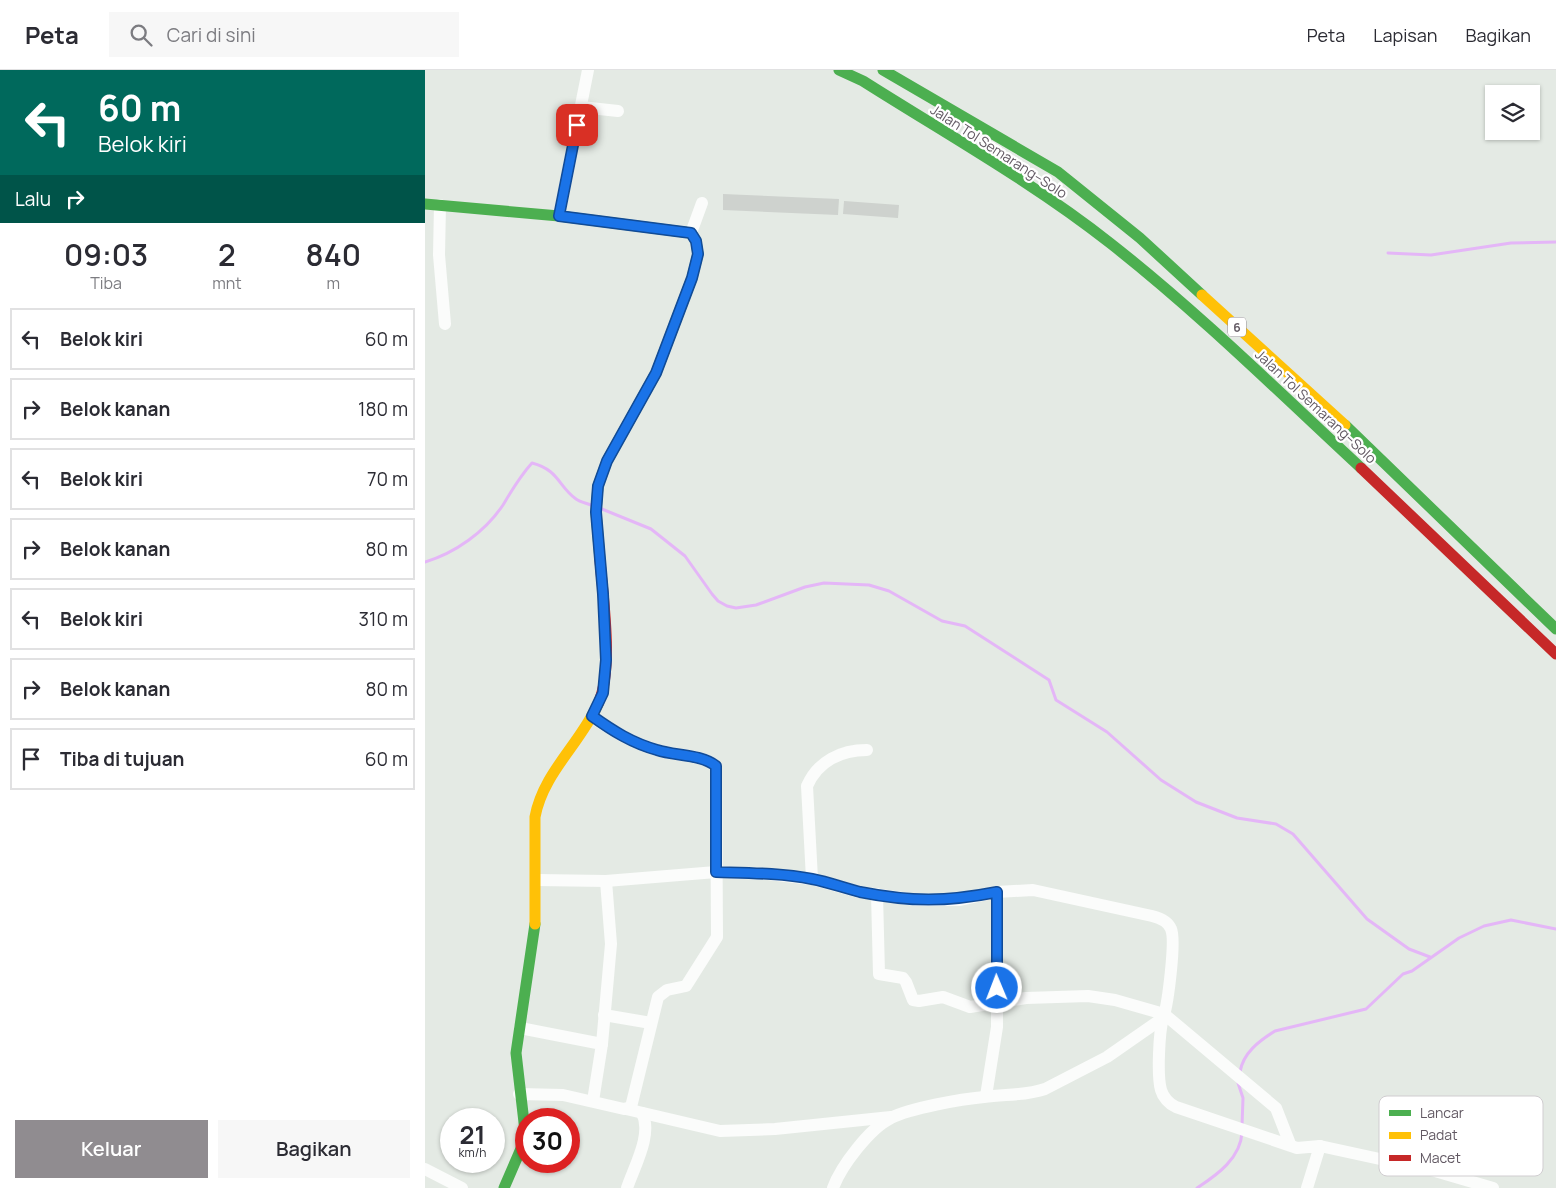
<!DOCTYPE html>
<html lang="id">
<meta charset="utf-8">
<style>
body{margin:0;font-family:Manrope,sans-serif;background:#f7f7f7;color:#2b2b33;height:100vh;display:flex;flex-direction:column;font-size:19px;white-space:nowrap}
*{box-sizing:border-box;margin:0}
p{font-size:16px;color:#7c7c81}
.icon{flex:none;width:28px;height:28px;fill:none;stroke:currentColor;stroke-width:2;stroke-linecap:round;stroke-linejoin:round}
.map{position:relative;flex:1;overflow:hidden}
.sheet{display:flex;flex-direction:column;background:#fff;width:425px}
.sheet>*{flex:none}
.guide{background:#00695c;color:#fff;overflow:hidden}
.controls{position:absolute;left:1060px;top:15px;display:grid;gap:10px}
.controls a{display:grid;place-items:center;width:55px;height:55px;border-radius:0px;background:#fff;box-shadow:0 1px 4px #0004;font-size:25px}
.speed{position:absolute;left:15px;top:1038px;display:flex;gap:10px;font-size:25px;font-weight:700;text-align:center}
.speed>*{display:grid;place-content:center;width:65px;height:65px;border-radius:50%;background:#fff;box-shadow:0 1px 4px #0004;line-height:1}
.speed small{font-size:12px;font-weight:400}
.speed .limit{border:8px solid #d22;background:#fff;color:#111}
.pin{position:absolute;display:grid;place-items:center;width:42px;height:42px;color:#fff;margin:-21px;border-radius:10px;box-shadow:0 2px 8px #0006}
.me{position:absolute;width:55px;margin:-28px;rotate:359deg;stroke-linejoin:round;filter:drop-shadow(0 0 4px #0008)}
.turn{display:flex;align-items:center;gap:18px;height:105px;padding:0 15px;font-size:22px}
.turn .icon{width:65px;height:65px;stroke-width:2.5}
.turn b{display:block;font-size:35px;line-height:42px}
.then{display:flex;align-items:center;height:48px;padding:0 15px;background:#0003;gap:10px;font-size:19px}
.eta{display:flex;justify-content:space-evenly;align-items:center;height:85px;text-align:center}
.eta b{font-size:30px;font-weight:600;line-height:35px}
.primary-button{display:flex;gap:10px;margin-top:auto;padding:10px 15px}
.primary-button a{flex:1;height:58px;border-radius:0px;background:#908c90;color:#fff;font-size:20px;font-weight:600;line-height:58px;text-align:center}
.primary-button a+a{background:#f7f7f7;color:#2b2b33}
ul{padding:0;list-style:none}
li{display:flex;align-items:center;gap:15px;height:62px;margin:0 10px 8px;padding:0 5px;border:2px solid #e1e1e2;border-radius:0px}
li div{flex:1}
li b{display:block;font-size:19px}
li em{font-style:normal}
header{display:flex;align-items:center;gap:30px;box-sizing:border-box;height:70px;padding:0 25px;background:#fff;border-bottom:1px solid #e1e1e2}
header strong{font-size:24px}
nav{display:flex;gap:28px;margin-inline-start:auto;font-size:18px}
.search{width:350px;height:45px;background:#f7f7f7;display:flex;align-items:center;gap:12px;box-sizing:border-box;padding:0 18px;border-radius:0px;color:#7c7c81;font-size:19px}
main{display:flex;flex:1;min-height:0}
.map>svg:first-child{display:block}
</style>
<header>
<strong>Peta</strong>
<div class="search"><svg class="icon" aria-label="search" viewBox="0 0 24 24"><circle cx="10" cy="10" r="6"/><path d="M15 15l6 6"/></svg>Cari di sini</div>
<nav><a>Peta</a><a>Lapisan</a><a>Bagikan</a></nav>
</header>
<main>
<section class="sheet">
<div class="guide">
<div class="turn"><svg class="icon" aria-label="left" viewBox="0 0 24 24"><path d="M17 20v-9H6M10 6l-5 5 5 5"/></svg><div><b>60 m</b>Belok kiri</div></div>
<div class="then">Lalu<svg class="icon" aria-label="right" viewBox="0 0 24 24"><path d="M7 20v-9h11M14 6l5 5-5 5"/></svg></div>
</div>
<div class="eta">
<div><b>09:03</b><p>Tiba</p></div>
<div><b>2</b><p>mnt</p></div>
<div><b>840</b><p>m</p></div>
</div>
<ul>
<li><svg class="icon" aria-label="left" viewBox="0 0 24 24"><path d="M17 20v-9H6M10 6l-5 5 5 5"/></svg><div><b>Belok kiri</b></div><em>60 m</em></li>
<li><svg class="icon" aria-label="right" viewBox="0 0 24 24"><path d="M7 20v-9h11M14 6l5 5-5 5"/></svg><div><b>Belok kanan</b></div><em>180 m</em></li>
<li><svg class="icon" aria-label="left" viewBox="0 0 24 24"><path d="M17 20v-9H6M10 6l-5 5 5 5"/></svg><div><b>Belok kiri</b></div><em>70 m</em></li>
<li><svg class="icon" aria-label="right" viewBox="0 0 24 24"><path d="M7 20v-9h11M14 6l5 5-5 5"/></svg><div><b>Belok kanan</b></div><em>80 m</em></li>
<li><svg class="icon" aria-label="left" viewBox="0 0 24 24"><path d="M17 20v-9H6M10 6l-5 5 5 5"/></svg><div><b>Belok kiri</b></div><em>310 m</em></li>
<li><svg class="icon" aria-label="right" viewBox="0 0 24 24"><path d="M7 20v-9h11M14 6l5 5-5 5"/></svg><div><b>Belok kanan</b></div><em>80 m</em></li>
<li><svg class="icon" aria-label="arrive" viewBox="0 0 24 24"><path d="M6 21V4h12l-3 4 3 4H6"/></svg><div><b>Tiba di tujuan</b></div><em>60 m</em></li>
</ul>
<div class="primary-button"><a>Keluar</a><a>Bagikan</a></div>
</section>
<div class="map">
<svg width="1131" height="1118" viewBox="0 0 1131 1118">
<rect width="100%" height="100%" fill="#e4eae4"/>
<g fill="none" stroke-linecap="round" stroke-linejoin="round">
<g stroke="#e4b6f7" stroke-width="3">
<path d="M963,183L1006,185L1086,173L1131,172"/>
<path d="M177,439L226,459L260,486L287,524L293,531L302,536L311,538L331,535L380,517L399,513L444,515L464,521L517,551L540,556L624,610L631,630L682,662L736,710L771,732L812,748L851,754L868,764L942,849L984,879L1005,887"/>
<path d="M0,492C30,483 60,462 78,435C87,420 95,406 107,393C134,400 133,416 151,429C155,432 161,433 166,435"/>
<path d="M815,1002C818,983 834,971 850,961L941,939L978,904L987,901L1034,868L1059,856L1086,850L1131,859"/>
<path d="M813,1013L818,1028L817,1056"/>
<path d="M772,1118C792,1105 816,1088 817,1062"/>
</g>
</g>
<g fill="#ced2ce">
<path d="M298,124L414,129L413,145L298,140Z"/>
<path d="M419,131L474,135L473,148L418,144Z"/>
</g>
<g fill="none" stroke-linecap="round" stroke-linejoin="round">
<g stroke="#fbfcfb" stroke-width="12">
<path d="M156,37L193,41"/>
<path d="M15,135L14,185L20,254"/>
<path d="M134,146L163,0"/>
<path d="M266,163L277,133"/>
<path d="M387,809L382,716C393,691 416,680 442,680"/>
<path d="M112,810L181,811L291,802L343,804L387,809L434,822L491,830H535L572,822L608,820L727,846C735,848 743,851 746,859C751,870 743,935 738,948L682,987L620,1019C600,1026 580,1024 559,1027C537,1029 485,1038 466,1048C445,1058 416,1096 408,1118"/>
<path d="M452,824L454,904L478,908L481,912L488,930L494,931L518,927L545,937L601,928L663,926L690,930L739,944L851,1038L865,1074"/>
<path d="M179,945L226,953"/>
<path d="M738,948C734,962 732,1006 736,1020C738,1027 744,1034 751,1037L872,1078L895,1076L882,1118"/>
<path d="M95,958L177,974"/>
<path d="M94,1024L138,1025L199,1039L206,1037L233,927L242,920L261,916L292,867L291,696C276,684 250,686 232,680C207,673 188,661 167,647"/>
<path d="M561,1026L572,957V822"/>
<path d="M168,1031L177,974L186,874L181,811"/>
<path d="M201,1039L295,1061L350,1059L466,1047"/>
<path d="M895,1076L1010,1101L1068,1118"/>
<path d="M0,1099L37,1118"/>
<path d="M202,1118C209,1097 228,1064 217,1043"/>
</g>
<g stroke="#4caf50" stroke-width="11">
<path d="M414,0L438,11C520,63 609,113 685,173C773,242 854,322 936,398"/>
<path d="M458,0L633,102L715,168L777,225"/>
<path d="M0,134L134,146L266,163L271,171L273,184L267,208L231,303L182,391L173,416L171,442L175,490"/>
<path d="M920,355L1131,559"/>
<path d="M79,1118L98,1074L100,1061L91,983L110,854"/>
</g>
<g stroke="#ffc107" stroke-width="11">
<path d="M777,225L920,355"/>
<path d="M110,854V747C118,703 155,674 173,634"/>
</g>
<g stroke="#c62828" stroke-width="11">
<path d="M936,398L1131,584"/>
<path d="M173,634C189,599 178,529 175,490"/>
</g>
</g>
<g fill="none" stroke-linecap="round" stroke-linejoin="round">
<g stroke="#114b97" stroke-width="12">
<path id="route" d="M152,55L134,146L266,163L271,171L273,184L267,208L231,303L182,391L173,416L171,442L178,524L181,590L178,623L167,646C188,661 207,673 232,680C250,686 276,684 291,696V802C323,803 356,803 387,809C403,812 419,818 435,822C486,832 521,832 572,822V918"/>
</g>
<use href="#route" stroke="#1a73e8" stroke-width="9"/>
</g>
<g text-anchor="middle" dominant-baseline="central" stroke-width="4.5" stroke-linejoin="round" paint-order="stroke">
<rect fill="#fff" stroke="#918b92" stroke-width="1" x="803" y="247.5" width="18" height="19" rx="4"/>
<g font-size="12" font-weight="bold" fill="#625963">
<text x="812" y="257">6</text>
</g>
<g font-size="14" fill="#625963" stroke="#fff">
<text transform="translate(574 81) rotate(33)">Jalan Tol Semarang–Solo</text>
<text transform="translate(891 336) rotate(43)">Jalan Tol Semarang–Solo</text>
</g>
</g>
<rect x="954" y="1026" width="164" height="80" rx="8" fill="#fff" stroke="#d0cdd0" stroke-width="1"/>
<rect x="964" y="1040" width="22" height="6" fill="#4caf50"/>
<rect x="964" y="1062" width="22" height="7" fill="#ffc107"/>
<rect x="964" y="1085" width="22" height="6" fill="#c62828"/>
<g font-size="14" fill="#625963">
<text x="995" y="1048">Lancar</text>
<text x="995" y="1070">Padat</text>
<text x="995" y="1093">Macet</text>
</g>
</svg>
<div class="controls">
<a><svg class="icon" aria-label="layers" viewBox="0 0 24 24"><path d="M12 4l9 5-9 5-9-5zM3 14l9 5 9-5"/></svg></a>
</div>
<div class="speed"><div>21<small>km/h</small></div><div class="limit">30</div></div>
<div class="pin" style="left:152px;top:55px;background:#d93025"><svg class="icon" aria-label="arrive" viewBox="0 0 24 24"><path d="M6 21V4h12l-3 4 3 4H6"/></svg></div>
<svg class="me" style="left:572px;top:918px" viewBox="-20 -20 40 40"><circle r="17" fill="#1a73e8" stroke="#fff" stroke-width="3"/><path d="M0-11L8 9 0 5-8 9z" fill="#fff"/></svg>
</div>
</main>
